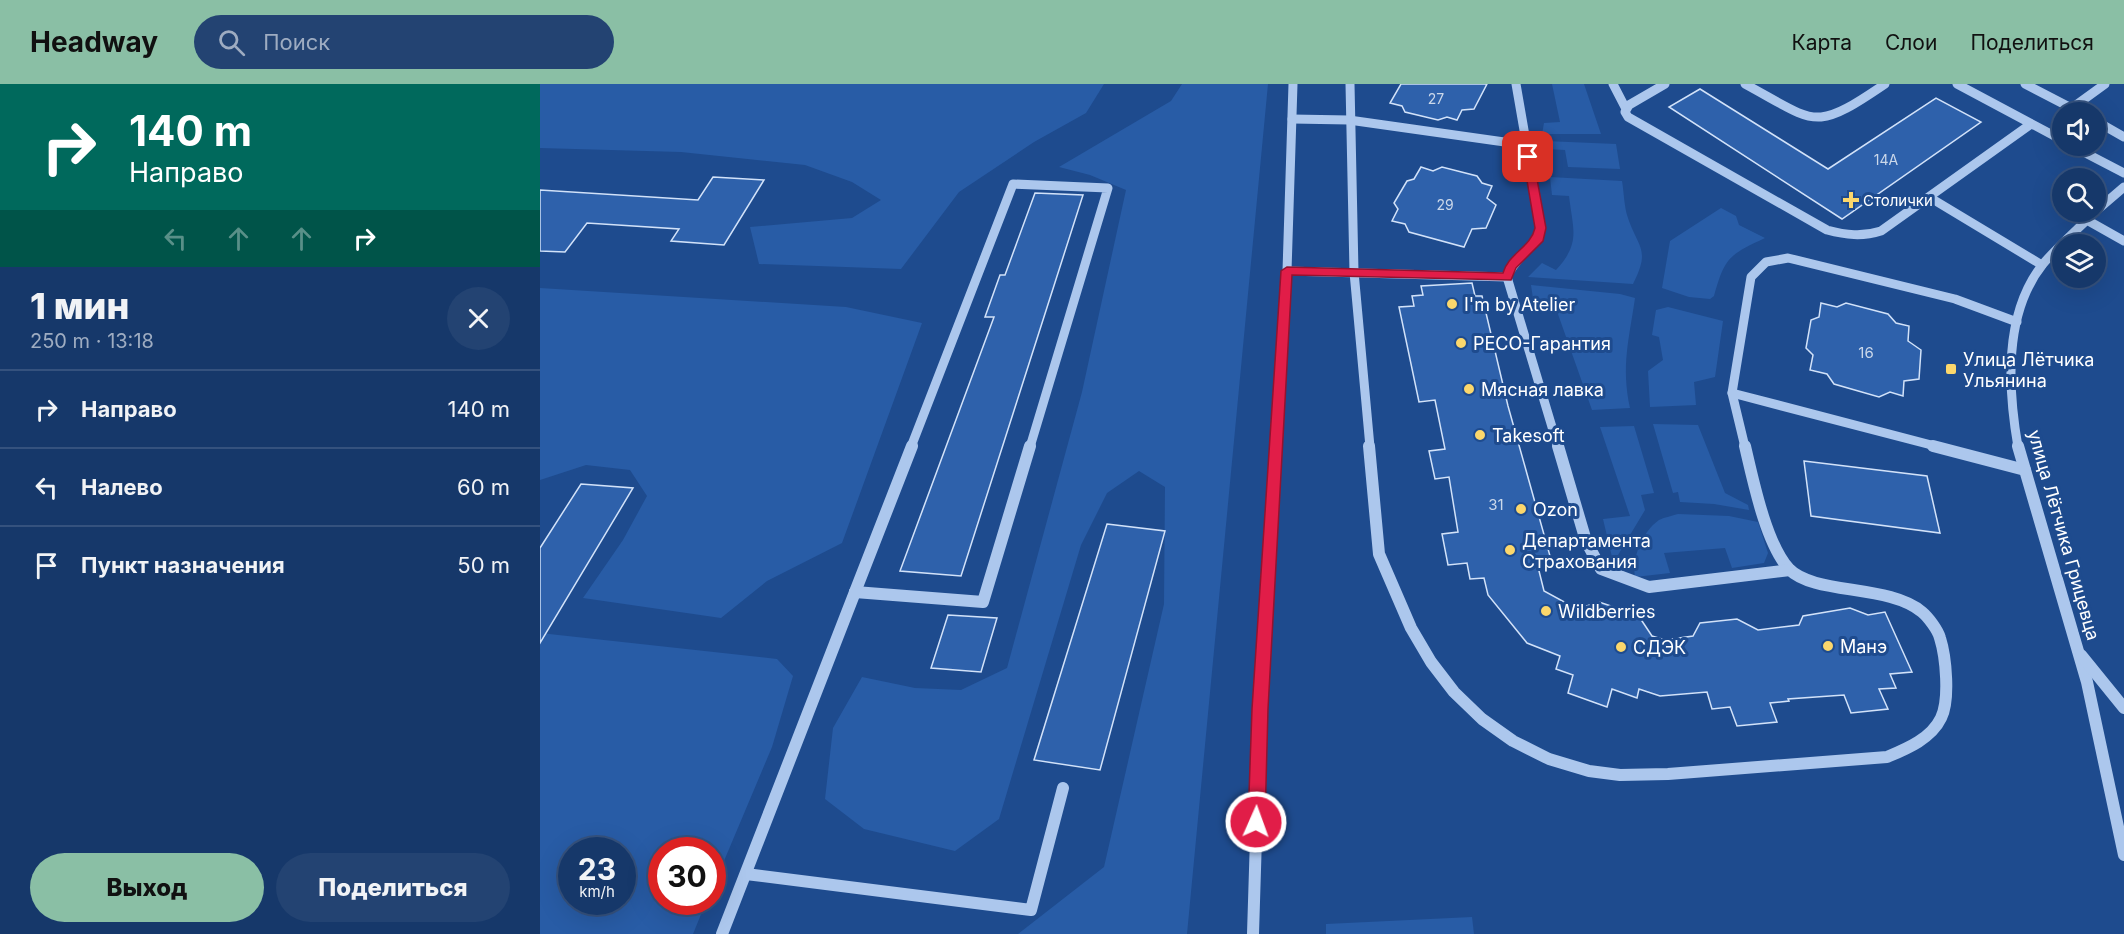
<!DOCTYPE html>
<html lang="ru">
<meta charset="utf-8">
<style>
body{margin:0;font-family:Inter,sans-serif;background:#234372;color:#f1f3f6;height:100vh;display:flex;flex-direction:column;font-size:22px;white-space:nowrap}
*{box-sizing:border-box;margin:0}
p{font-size:20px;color:#9eacc1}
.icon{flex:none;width:33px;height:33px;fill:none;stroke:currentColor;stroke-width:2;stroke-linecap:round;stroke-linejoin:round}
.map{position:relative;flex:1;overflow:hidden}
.details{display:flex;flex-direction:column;background:#16386a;width:540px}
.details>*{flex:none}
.top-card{background:#00695c;color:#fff;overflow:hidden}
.tools{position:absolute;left:1512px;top:18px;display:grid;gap:12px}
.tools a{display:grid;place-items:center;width:54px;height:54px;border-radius:50%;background:#16386a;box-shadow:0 6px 24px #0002,0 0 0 2px #35527e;font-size:30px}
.speed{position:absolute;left:18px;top:753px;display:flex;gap:12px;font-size:30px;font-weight:700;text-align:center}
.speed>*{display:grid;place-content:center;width:78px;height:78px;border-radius:50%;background:#16386a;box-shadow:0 6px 24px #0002,0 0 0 2px #35527e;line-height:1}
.speed small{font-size:15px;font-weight:400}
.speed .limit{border:9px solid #d22;background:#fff;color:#111}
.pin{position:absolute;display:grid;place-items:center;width:51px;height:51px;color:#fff;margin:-26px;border-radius:12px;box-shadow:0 3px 9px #0006}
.me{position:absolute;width:66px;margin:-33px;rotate:2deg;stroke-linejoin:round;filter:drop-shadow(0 0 4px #0008)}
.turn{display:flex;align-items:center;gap:21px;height:126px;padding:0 30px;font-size:27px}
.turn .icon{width:78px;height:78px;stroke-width:2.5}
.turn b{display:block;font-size:42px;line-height:51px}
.lanes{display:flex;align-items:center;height:57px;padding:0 30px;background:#0003;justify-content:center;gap:30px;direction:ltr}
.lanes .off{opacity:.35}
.round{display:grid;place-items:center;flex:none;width:63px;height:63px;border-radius:32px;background:#234372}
.overview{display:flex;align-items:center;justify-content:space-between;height:102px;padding:0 30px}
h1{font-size:36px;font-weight:800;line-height:45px}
.button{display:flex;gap:12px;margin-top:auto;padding:12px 30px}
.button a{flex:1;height:69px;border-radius:36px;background:#8abfa5;color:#111;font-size:24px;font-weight:800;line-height:69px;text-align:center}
.button a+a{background:#234372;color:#f1f3f6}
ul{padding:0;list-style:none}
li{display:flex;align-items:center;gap:18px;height:78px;padding:0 30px;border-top:2px solid #35527e}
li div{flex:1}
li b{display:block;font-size:22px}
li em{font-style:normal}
header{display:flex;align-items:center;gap:36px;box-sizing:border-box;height:84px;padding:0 30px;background:#8abfa5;color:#111}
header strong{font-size:28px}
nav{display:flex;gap:33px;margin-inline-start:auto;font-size:21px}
.search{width:420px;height:54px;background:#234372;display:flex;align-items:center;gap:15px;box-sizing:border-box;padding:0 21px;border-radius:33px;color:#9eacc1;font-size:22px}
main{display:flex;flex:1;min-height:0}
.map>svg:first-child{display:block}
</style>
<header>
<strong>Headway</strong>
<div class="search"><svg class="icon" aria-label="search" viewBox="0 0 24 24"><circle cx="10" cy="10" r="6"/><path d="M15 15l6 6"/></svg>Поиск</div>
<nav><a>Карта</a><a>Слои</a><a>Поделиться</a></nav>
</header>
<main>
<section class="details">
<div class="top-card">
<div class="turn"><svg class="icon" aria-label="right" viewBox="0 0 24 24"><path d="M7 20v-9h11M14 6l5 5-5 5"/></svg><div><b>140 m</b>Направо</div></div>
<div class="lanes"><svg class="icon off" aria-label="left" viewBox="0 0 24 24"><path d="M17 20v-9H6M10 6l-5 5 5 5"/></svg><svg class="icon off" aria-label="ahead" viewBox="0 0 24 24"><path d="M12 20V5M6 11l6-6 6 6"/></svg><svg class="icon off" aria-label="ahead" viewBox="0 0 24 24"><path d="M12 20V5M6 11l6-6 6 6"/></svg><svg class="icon" aria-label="right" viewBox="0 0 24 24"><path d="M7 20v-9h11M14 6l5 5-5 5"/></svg></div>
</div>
<div class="overview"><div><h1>1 мин</h1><p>250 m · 13:18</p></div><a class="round"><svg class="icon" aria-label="close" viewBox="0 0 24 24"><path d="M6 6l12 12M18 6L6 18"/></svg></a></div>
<ul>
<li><svg class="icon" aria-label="right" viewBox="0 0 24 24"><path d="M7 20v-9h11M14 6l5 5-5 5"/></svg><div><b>Направо</b></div><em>140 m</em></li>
<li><svg class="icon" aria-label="left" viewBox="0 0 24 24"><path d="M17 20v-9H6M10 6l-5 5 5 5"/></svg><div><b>Налево</b></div><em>60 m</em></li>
<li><svg class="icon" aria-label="arrive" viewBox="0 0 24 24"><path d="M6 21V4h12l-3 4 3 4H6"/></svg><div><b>Пункт назначения</b></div><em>50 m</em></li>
</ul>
<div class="button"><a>Выход</a><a>Поделиться</a></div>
</section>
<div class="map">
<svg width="1584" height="850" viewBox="0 0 1584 850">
<rect width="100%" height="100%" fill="#1e4b8e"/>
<g fill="#285ca6" fill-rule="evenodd">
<path d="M0,0H564L546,29L494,58L419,108L361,185L219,180L210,143L312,134L341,116L312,98L265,81L141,68L0,64Z"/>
<path d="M642,0H728L647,850H478L564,783L624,520L625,403L599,387L567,409L541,461L459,735L415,767L324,745L285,715L293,644L322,593L375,604L421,606L467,584L542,308L586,106L550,91L519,83L631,17Z"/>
<path d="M1012,0H1044L1061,50H1002L1004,39L1020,38Z"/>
<path d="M1005,57L1076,60L1080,85L1028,83L1025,66L1006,65Z"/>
<path d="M1010,93L1082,97C1084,108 1084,123 1088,134C1098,164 1111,165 1093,200L988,193L1002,179L1016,186C1041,159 1033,146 1029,112L1012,111Z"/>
<path d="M1181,124L1196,132L1199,141L1225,154C1189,171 1185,173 1174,212L1170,215L1149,213L1122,204L1130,157Z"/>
<path d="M991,201L1080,210L1095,214C1089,256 1081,281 1090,324L1052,326L1014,219L994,221Z"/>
<path d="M0,204L306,223L382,239L302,459L227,497L181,534L43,514L83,456L107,412L90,386L46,381L0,396Z"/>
<path d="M1128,223L1183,237L1175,293L1154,298L1156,321L1110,323L1108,287L1123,276L1119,253L1112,251L1116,226Z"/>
<path d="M1113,340L1158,341L1185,409L1208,421L1209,426L1174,420L1140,418L1138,408L1133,409Z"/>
<path d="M1094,342L1114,409L1101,411L1105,426L1078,471L1072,473L1063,435L1090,432L1060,343Z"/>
<path d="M1138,430L1189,432L1218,438L1228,469L1224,479L1192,484L1185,464L1124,469L1130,489L1095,493C1092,473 1102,448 1119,436C1125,433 1132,432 1138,430Z"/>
<path d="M0,549L237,575L253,592L232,663L173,803L172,766H122V818H166L153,850H0ZM32,766H82V818H32Z"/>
<path d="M932,833L934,850H786V840Z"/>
</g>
<g fill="#2e61ab" stroke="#d2e2f9" stroke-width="1.5">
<path d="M861,0H947L934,25L922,26L917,36L907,33L898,36L865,28L862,22L850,19Z"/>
<path d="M1160,5L1288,85L1396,14L1441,38L1302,135L1129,23Z"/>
<path d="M881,83L893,87L902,83L937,92L942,99L952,102L947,114L956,121L946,144L932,145L924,163L869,148L865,140L852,137L858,125L854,119L867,97L874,95Z"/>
<path d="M173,93L224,96L184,161L131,157L139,145L47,139L25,168L0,167V106L158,116Z"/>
<path d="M495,109L543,111L421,492L360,487L454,233H445L460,191H465Z"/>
<path d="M932,199L935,212H942L968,322L1010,472L998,483L1004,507L1037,525L1059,518L1098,531L1112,552L1125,556L1153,552L1160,539L1197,535L1218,546L1259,541L1263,532L1310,524L1328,531L1345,528L1372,588L1350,590L1356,604L1339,605L1348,625L1311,629L1304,611L1248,615L1249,617L1230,619L1237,638L1197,642L1190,623L1172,625L1167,608L1120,612L1099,605L1097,614L1072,605L1067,623L1028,609L1033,591L1016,585L1020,572L987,559L948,511L944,494L930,495L927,479L908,481L902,450L918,448L909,393L895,395L889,367L905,365L895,316L879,318L859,223L874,222L872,212L883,211L881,202Z"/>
<path d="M1281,219L1297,223L1306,219L1348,230L1356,239L1369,242L1368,257L1381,266L1379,295L1364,297L1363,312L1350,308L1339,313L1294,300L1287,290L1270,286L1273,271L1266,264L1271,236L1279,233Z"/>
<path d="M1264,377L1387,392L1400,449L1271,432Z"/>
<path d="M41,400L93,404L0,559V464Z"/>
<path d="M567,440L625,447L560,686L494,676Z"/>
<path d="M408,531L457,534L441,588L391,584Z"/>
</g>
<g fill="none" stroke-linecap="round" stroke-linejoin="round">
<g stroke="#acc7ed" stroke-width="9">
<path d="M810,0L814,188L830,363"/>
<path d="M976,0L1001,144C994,164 975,174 967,193L1018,363"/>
<path d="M1073,0L1086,25"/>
<path d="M1125,0L1089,21L1085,28L1088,33L1287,146C1306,151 1322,153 1341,147L1491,40"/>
<path d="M1205,0C1277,39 1273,49 1345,0"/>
<path d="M1417,0L1522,56"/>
<path d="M1485,0L1539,28"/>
<path d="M1532,24L1565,0"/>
<path d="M752,35L809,36L986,61"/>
<path d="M1556,37L1584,53"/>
<path d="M1532,62L1584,89"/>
<path d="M1389,113L1502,181"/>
<path d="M1556,127L1584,103"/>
<path d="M1545,135L1584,157"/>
<path d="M747,187L967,193"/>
<path d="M1192,309L1399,363"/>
<path d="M371,363L473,100L568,104L490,363"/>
<path d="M736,363L747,187L753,0"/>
<path d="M1205,363L1192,309L1211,193L1226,178L1248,174L1415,215L1477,238"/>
<path d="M1478,363C1468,305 1463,230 1503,180C1518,162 1538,145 1555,128"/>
</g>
<g stroke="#acc7ed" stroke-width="12">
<path d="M829,362L839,470L871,544L891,578L914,608L942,635L973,657L1009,675L1049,687L1080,691L1128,690L1347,673C1366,665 1391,655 1401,634C1410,616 1406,573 1400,554C1398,546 1388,533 1382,528C1349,500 1274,511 1249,485C1226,460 1213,396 1205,362"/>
<path d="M1018,362L1046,457L1061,485L1109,503L1250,486"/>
<path d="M1393,362L1485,386"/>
<path d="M1478,362L1547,598L1584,771"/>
<path d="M315,508L443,518L490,362"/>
<path d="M315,508L372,362"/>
<path d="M1541,571L1584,624"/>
<path d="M206,790L491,826L523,704"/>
<path d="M182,850L315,508"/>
<path d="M713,850L720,625L736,362"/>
</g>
</g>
<path fill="#e11d48" stroke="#92132f" stroke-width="1.5" d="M988,70L993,73L1006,144L1003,157L976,184L971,196L752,191L728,625L725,738L722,743L716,746L711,743L708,738L712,625L741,187L747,183L963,189C968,170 991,163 995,144L983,73Z"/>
<g fill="#fbd76c" stroke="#1e4b8e" stroke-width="2">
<path d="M1308 107h6v6h6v6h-6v6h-6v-6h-6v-6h6z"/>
<circle cx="912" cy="220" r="6"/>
<circle cx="921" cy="259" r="6"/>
<rect x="1405" y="279" width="12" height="12" rx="3"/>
<circle cx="929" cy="305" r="6"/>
<circle cx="940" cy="351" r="6"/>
<circle cx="981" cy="425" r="6"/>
<circle cx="970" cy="466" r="6"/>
<circle cx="1006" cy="527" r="6"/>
<circle cx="1288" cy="562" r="6"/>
<circle cx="1081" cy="563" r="6"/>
</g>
<g text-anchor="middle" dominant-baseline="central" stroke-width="6" stroke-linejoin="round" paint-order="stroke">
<g font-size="14" fill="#cbd8ea">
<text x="896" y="14">27</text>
<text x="1346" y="75">14А</text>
<text x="905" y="120">29</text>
</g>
<g font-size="15" fill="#fff" stroke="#1e4b8e" text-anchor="start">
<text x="1323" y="116">Столички</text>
</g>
<g font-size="15" fill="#cbd8ea">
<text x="1326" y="268">16</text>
<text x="956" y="420">31</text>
</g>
<g font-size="18" fill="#fff" stroke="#1e4b8e" text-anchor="start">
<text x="924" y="220">I'm by Atelier</text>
<text x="933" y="259">РЕСО-Гарантия</text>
<text x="1423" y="275">Улица Лётчика<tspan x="1423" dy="21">Ульянина</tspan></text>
<text x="941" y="305">Мясная лавка</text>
<text x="952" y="351">Takesoft</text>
<text x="993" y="425">Ozon</text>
<text x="982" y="456">Департамента<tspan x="982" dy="21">Страхования</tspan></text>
<text x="1018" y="527">Wildberries</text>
<text x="1300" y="562">Манэ</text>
<text x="1093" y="563">СДЭК</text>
</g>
<g font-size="18" fill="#fff" stroke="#1e4b8e">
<text transform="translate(1524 451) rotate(74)">улица Лётчика Грицевца</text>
</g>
</g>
</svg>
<div class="tools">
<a><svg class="icon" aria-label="sound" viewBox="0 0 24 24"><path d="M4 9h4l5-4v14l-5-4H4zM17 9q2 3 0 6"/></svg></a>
<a><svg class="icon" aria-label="search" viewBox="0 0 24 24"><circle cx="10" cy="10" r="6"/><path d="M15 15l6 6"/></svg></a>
<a><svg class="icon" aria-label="layers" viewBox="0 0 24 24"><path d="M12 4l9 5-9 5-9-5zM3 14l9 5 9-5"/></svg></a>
</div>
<div class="speed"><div>23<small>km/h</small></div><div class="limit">30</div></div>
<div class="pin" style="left:988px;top:73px;background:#d93025"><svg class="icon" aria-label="arrive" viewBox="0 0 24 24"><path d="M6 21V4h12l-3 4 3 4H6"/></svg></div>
<svg class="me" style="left:716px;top:738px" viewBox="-20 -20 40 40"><circle r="17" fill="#e11d48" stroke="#fff" stroke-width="3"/><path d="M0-11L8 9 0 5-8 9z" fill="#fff"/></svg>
</div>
</main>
